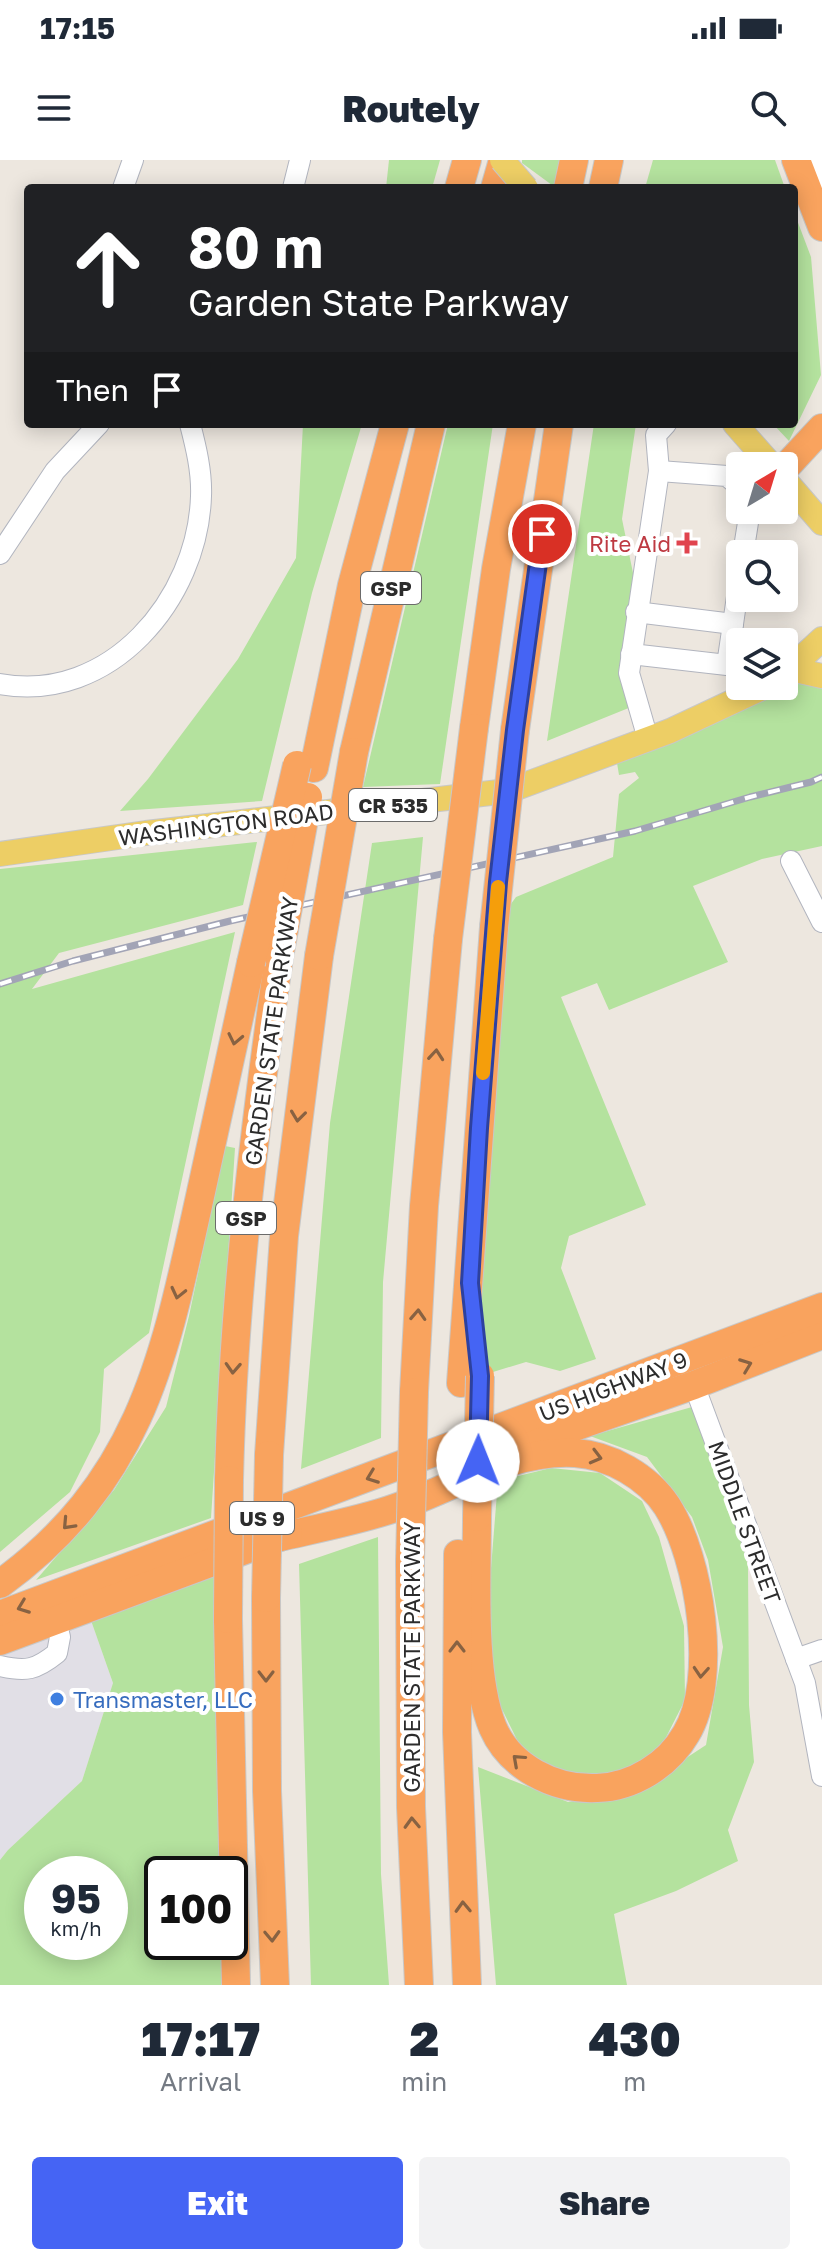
<!DOCTYPE html>
<style>
body{margin:0;font-family:"Golos Text",sans-serif;background:#f2f2f3;color:#1f2937;height:100vh;display:flex;flex-direction:column;font-size:30px;white-space:nowrap}
*{box-sizing:border-box;margin:0}
p{font-size:26px;color:#747a83}
.icon{flex:none;width:44px;height:44px;fill:none;stroke:currentColor;stroke-width:2;stroke-linecap:round;stroke-linejoin:round}
.map{position:relative;height:1825px;overflow:hidden}
.sheet{display:flex;flex-direction:column;background:#fff;flex:1}
.sheet>*{flex:none}
.top-card{position:absolute;left:24px;top:24px;width:774px;height:244px;border-radius:8px;box-shadow:0 4px 20px #0003;background:#202124;color:#fff;overflow:hidden}
.needle{width:52px;rotate:38deg}
.controls{position:absolute;left:726px;top:292px;display:grid;gap:16px}
.controls a{display:grid;place-items:center;width:72px;height:72px;border-radius:8px;background:#fff;box-shadow:0 4px 20px #0003;font-size:40px}
.speed{position:absolute;left:24px;top:1696px;display:flex;gap:16px;font-size:40px;font-weight:700;text-align:center}
.speed>*{display:grid;place-content:center;width:104px;height:104px;border-radius:50%;background:#fff;box-shadow:0 4px 20px #0003;line-height:1}
.speed small{font-size:20px;font-weight:400}
.speed .limit{border:4px solid #111;border-radius:12px;background:#fff;color:#111}
.pin{position:absolute;display:grid;place-items:center;width:68px;height:68px;color:#fff;margin:-34px;border:4px solid #fff;border-radius:50%;box-shadow:0 2px 8px #0007}
.me{position:absolute;width:88px;margin:-44px;rotate:1deg;stroke-linejoin:round;filter:drop-shadow(0 0 6px #0008)}
.turn{display:flex;align-items:center;gap:28px;height:168px;padding:0 32px;font-size:36px}
.turn .icon{width:104px;height:104px;stroke-width:2.5}
.turn b{display:block;font-size:56px;line-height:68px}
.then{display:flex;align-items:center;height:76px;padding:0 32px;background:#0003;gap:16px;font-size:30px}
.eta{display:flex;justify-content:space-evenly;align-items:center;height:136px;text-align:center}
.eta b{font-size:48px;font-weight:800;line-height:56px}
.cta{display:flex;gap:16px;margin-top:auto;padding:16px 32px}
.cta a{flex:1;height:92px;border-radius:8px;background:#4564f4;color:#fff;font-size:32px;font-weight:800;line-height:92px;text-align:center}
.cta a+a{background:#f2f2f3;color:#1f2937}
.status{display:flex;justify-content:space-between;align-items:center;height:56px;padding:0 40px;background:#fff;direction:ltr}
.status svg{height:22px;fill:currentColor}
header{display:flex;justify-content:space-between;align-items:center;height:104px;padding:0 32px;background:#fff;font-size:36px;font-weight:800}
.map>svg:first-child{display:block}
</style>
<div class="status"><b>17:15</b><svg viewBox="0 0 49 12"><path d="M0 12V9h3v3zM5 12V6h3v6zM10 12V3h3v9zM15 12V0h3v12zM26 1h20v11H26zM47 4h2v5h-2z"/></svg></div>
<header><svg class="icon" aria-label="menu" viewBox="0 0 24 24"><path d="M4 6h16M4 12h16M4 18h16"/></svg>Routely<svg class="icon" aria-label="search" viewBox="0 0 24 24"><circle cx="10" cy="10" r="6"/><path d="M15 15l6 6"/></svg></header>
<div class="map">
<svg width="822" height="1825" viewBox="0 0 822 1825">
<rect width="100%" height="100%" fill="#ede7df"/>
<path fill="#e1dfe6" d="M87,1449L113,1523L82,1621L8,1690L0,1700V1481Z"/>
<g fill="#b4e29e" fill-rule="evenodd">
<path d="M389,0H440L432,28H386Z"/>
<path d="M522,0H562L556,28L522,3Z"/>
<path d="M653,0H775L785,28H645Z"/>
<path d="M794,52L811,97L821,215L789,281L773,264H794Z"/>
<path d="M303,264H362L312,433L262,641L120,651L148,619L238,499L296,398Z"/>
<path d="M448,264H493L440,624L363,627Z"/>
<path d="M594,264H636L622,359L633,413L632,483L641,543L547,581Z"/>
<path d="M784,514L822,516V686L762,699L693,726L728,802L609,850L597,823L561,837L646,1045L569,1076L561,1108L596,1199L560,1211L526,1202L480,1216L470,1123L494,767L516,737L613,697L619,634L639,618L635,612L619,615L615,591L766,526H784Z"/>
<path d="M423,677L383,1122L381,1278L301,1309L330,963L372,683Z"/>
<path d="M257,682L243,745L59,793L32,829L235,772L149,1173L104,1209L100,1272L70,1332L0,1392V709Z"/>
<path d="M225,986L235,988L211,1358L36,1420L114,1330L166,1247L189,1156Z"/>
<path d="M692,1247L737,1363L748,1406L749,1545L754,1602L728,1670L738,1701L676,1731L614,1754L627,1825H496L478,1607L568,1642L636,1631L706,1585L723,1487L708,1400L692,1357L647,1297L590,1276Z"/>
<path d="M551,1308L600,1313L642,1341L659,1377L684,1466L685,1540L659,1591L608,1619L556,1611L523,1592L496,1537L485,1483L498,1321Z"/>
<path d="M378,1377L381,1714L389,1825H311L299,1404Z"/>
<path d="M230,1396L236,1825H0V1700L8,1690L82,1621L113,1523L87,1449ZM42,1714H110V1782H42ZM162,1714H230V1782H162Z"/>
</g>
<g fill="none" stroke-linecap="round" stroke-linejoin="round">
<g stroke="#b2b5bf" stroke-width="22">
<g id="minor">
<path d="M813,0L822,25"/>
<path d="M123,28L133,0"/>
<path d="M293,28L300,0"/>
<path d="M659,311L727,316L740,327"/>
<path d="M0,394L55,311L99,264"/>
<path d="M743,394L750,350"/>
<path d="M636,452L733,464"/>
<path d="M631,494L727,505L740,416"/>
<path d="M0,524C110,544 198,439 201,336C202,312 196,287 190,264"/>
<path d="M648,579L629,513L659,311L656,275L666,264"/>
<path d="M791,701L822,762"/>
<path d="M694,1225L805,1523L822,1616"/>
<path d="M796,1499L822,1490"/>
<path d="M0,1506C26,1512 36,1510 57,1493L60,1477L56,1460"/>
</g>
</g>
<g stroke="#c8c8c8" stroke-width="26">
<g id="major">
<path d="M735,264L772,306"/>
<path d="M784,319L822,363"/>
<path d="M791,509L822,516"/>
<path d="M784,514L822,479"/>
<path d="M0,694L146,673L508,631L670,571L766,526"/>
</g>
</g>
<g stroke="#c8c8c8" stroke-width="30">
<g id="highway">
<path d="M796,0L822,67"/>
<path d="M459,28L467,0"/>
<path d="M495,28L503,0"/>
<path d="M568,28L574,0"/>
<path d="M603,28L609,0"/>
<path d="M784,309L822,268"/>
<path d="M474,568L496,409L522,264"/>
<path d="M515,570L559,264"/>
<path d="M354,592L431,264"/>
<path d="M314,608L352,425L395,264"/>
<path d="M461,1223L494,767"/>
<path d="M414,1232L424,1046L448,779"/>
<path d="M517,1287L694,1225L822,1175"/>
<path d="M269,1295L284,1076L319,796"/>
<path d="M229,1320C233,1145 254,970 279,797"/>
<path d="M280,1377C315,1369 351,1362 386,1351C448,1332 508,1289 575,1293C610,1295 648,1317 667,1346C700,1398 719,1520 686,1574C668,1605 633,1627 597,1628C554,1630 510,1607 493,1568C471,1516 477,1415 477,1357"/>
<path d="M458,1394L457,1572L467,1825"/>
<path d="M410,1402L411,1647L419,1825"/>
<path d="M0,1424C140,1322 164,1200 199,1041C216,961 234,882 251,803"/>
<path d="M266,1438L267,1631L275,1825"/>
<path d="M0,1455L822,1147"/>
<path d="M228,1459L236,1825"/>
<path d="M0,1481L288,1374"/>
</g>
</g>
<use href="#minor" stroke="#fff" stroke-width="20"/>
<use href="#major" stroke="#edce65" stroke-width="24"/>
<use href="#highway" stroke="#f9a35e" stroke-width="28"/>
<g stroke="#a2a4b6" stroke-width="7">
<path id="rail" d="M0,824L73,801L230,761L635,671L750,637L811,622L822,617"/>
</g>
<use href="#rail" stroke="#fff" stroke-width="4" stroke-dasharray="12" stroke-linecap="butt"/>
<g stroke="#c8c8c8" stroke-width="26" stroke-linecap="butt">
<path id="major-bridge" d="M502,0L526,28"/>
</g>
<g stroke="#c8c8c8" stroke-width="30" stroke-linecap="butt">
<g id="highway-bridge">
<path d="M494,767L515,570"/>
<path d="M448,779L474,568"/>
<path d="M319,796L354,592"/>
<path d="M279,797L308,637"/>
<path d="M251,803L297,605"/>
<path d="M477,1357L480,1216"/>
<path d="M410,1402L414,1232"/>
<path d="M266,1438L269,1295"/>
<path d="M228,1459L229,1320"/>
</g>
</g>
<use href="#major-bridge" stroke="#edce65" stroke-width="24"/>
<use href="#highway-bridge" stroke="#f9a35e" stroke-width="28"/>
</g>
<defs><path id="oneway-chevron" d="M-2-3.5L2.5 0L-2 3.5" fill="none" stroke-width="1.6" stroke-linecap="round" stroke-linejoin="round" transform="scale(2)"/></defs>
<g stroke="#886242">
<use href="#oneway-chevron" transform="translate(235 879) rotate(102)"/>
<use href="#oneway-chevron" transform="translate(436 895) rotate(-85)"/>
<use href="#oneway-chevron" transform="translate(298 956) rotate(97)"/>
<use href="#oneway-chevron" transform="translate(178 1133) rotate(103)"/>
<use href="#oneway-chevron" transform="translate(418 1155) rotate(-87)"/>
<use href="#oneway-chevron" transform="translate(746 1205) rotate(-21)"/>
<use href="#oneway-chevron" transform="translate(233 1208) rotate(93)"/>
<use href="#oneway-chevron" transform="translate(596 1297) rotate(15)"/>
<use href="#oneway-chevron" transform="translate(372 1317) rotate(159)"/>
<use href="#oneway-chevron" transform="translate(68 1364) rotate(133)"/>
<use href="#oneway-chevron" transform="translate(23 1447) rotate(159)"/>
<use href="#oneway-chevron" transform="translate(457 1487) rotate(-90)"/>
<use href="#oneway-chevron" transform="translate(701 1512) rotate(94)"/>
<use href="#oneway-chevron" transform="translate(266 1516) rotate(90)"/>
<use href="#oneway-chevron" transform="translate(518 1600) rotate(-138)"/>
<use href="#oneway-chevron" transform="translate(412 1663) rotate(-92)"/>
<use href="#oneway-chevron" transform="translate(463 1747) rotate(-92)"/>
<use href="#oneway-chevron" transform="translate(272 1776) rotate(88)"/>
</g>
<g fill="none" stroke-linecap="round" stroke-linejoin="round">
<g stroke="#2d419f" stroke-width="20">
<path id="route" d="M478,1301L480,1216L470,1123L479,968L498,722L515,570L542,374"/>
</g>
<use href="#route" stroke="#4564f4" stroke-width="14"/>
<path stroke="#f59e0b" stroke-width="14" d="M483,913L498,727"/>
</g>
<path fill="#e0444e" stroke="#fff" stroke-width="3" d="M683 371h8v8h8v8h-8v8h-8v-8h-8v-8h8z"/>
<circle fill="#3f7fe0" stroke="#fff" stroke-width="3" cx="57" cy="1539" r="8"/>
<g text-anchor="middle" dominant-baseline="central" stroke-width="8" stroke-linejoin="round" paint-order="stroke">
<g fill="#fff" stroke="#6b6b6b" stroke-width="2">
<rect x="361" y="412" width="60" height="32" rx="6"/>
<rect x="349" y="629" width="88" height="32" rx="6"/>
<rect x="216" y="1042" width="60" height="32" rx="6"/>
<rect x="230" y="1342" width="64" height="32" rx="6"/>
</g>
<g font-size="20" font-weight="bold" fill="#2c2c2c">
<text x="391" y="428">GSP</text>
<text x="393" y="645">CR 535</text>
<text x="246" y="1058">GSP</text>
<text x="262" y="1358">US 9</text>
</g>
<g font-size="22" fill="#be3a42" stroke="#fff" text-anchor="end">
<text x="671" y="383">Rite Aid</text>
</g>
<g font-size="22" fill="#2c2c2c" stroke="#fff">
<text transform="translate(226 664) rotate(-7)">WASHINGTON ROAD</text>
<text transform="translate(271 871) rotate(-82)">GARDEN STATE PARKWAY</text>
<text transform="translate(613 1226) rotate(-21)">US HIGHWAY 9</text>
<text transform="translate(745 1362) rotate(70)">MIDDLE STREET</text>
<text transform="translate(411 1497) rotate(-90)">GARDEN STATE PARKWAY</text>
</g>
<g font-size="22" fill="#366cbe" stroke="#fff" text-anchor="start">
<text x="73" y="1539">Transmaster, LLC</text>
</g>
</g>
</svg>
<div class="controls">
<a><svg class="needle" viewBox="-14 -14 28 28"><path d="M0-13l5 13h-10z" fill="#e53935"/><path d="M0 13l5-13h-10z" fill="#747a83"/></svg></a>
<a><svg class="icon" aria-label="search" viewBox="0 0 24 24"><circle cx="10" cy="10" r="6"/><path d="M15 15l6 6"/></svg></a>
<a><svg class="icon" aria-label="layers" viewBox="0 0 24 24"><path d="M12 4l9 5-9 5-9-5zM3 14l9 5 9-5"/></svg></a>
</div>
<div class="speed"><div>95<small>km/h</small></div><div class="limit">100</div></div>
<div class="pin" style="left:542px;top:374px;background:#d93025"><svg class="icon" aria-label="arrive" viewBox="0 0 24 24"><path d="M6 21V4h12l-3 4 3 4H6"/></svg></div>
<svg class="me" style="left:478px;top:1301px" viewBox="-20 -20 40 40"><circle r="19" fill="#fff"/><path d="M0-13L10 11 0 6-10 11z" fill="#4564f4"/></svg>
<div class="top-card">
<div class="turn"><svg class="icon" aria-label="ahead" viewBox="0 0 24 24"><path d="M12 20V5M6 11l6-6 6 6"/></svg><div><b>80 m</b>Garden State Parkway</div></div>
<div class="then">Then<svg class="icon" aria-label="arrive" viewBox="0 0 24 24"><path d="M6 21V4h12l-3 4 3 4H6"/></svg></div>
</div>
</div>
<section class="sheet">
<div class="eta">
<div><b>17:17</b><p>Arrival</p></div>
<div><b>2</b><p>min</p></div>
<div><b>430</b><p>m</p></div>
</div>
<div class="cta"><a>Exit</a><a>Share</a></div>
</section>
